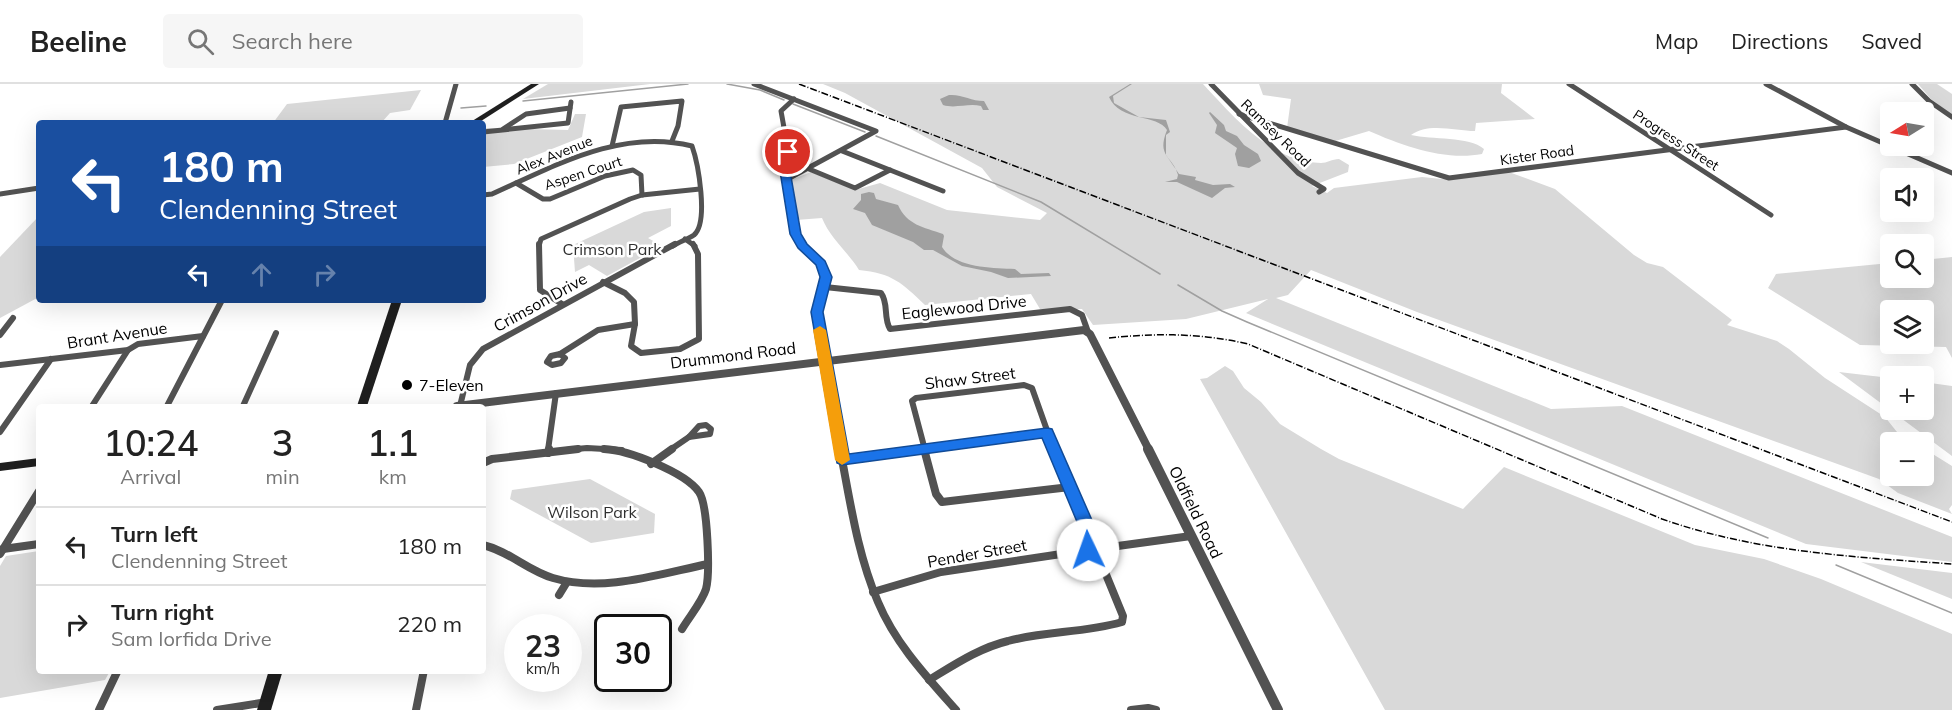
<!DOCTYPE html>
<meta charset="utf-8">
<style>
body{margin:0;font-family:Mulish,sans-serif;background:#f6f6f6;color:#222;height:100vh;display:flex;flex-direction:column;font-size:22px;white-space:nowrap}
*{box-sizing:border-box;margin:0}
p{font-size:20px;color:#767676}
.icon{flex:none;width:33px;height:33px;fill:none;stroke:currentColor;stroke-width:2;stroke-linecap:round;stroke-linejoin:round}
.map{position:relative;flex:1;overflow:hidden}
.details{position:absolute;left:36px;top:320px;width:450px;height:270px;display:flex;flex-direction:column;background:#fff;border-radius:6px;box-shadow:0 6px 24px #0002}
.details>*{flex:none}
.guide{position:absolute;left:36px;top:36px;width:450px;height:183px;border-radius:6px;box-shadow:0 6px 24px #0002;background:#1a4fa0;color:#fff;overflow:hidden}
.needle{width:39px;rotate:259deg}
.buttons{position:absolute;left:1880px;top:18px;display:grid;gap:12px}
.buttons a{display:grid;place-items:center;width:54px;height:54px;border-radius:6px;background:#fff;box-shadow:0 6px 24px #0002;font-size:30px}
.speed{position:absolute;left:504px;top:530px;display:flex;gap:12px;font-size:30px;font-weight:700;text-align:center}
.speed>*{display:grid;place-content:center;width:78px;height:78px;border-radius:50%;background:#fff;box-shadow:0 6px 24px #0002;line-height:1}
.speed small{font-size:15px;font-weight:400}
.speed .limit{border:3px solid #111;border-radius:9px;background:#fff;color:#111}
.pin{position:absolute;display:grid;place-items:center;width:51px;height:51px;color:#fff;margin:-26px;border:3px solid #fff;border-radius:50%;box-shadow:0 2px 6px #0007}
.me{position:absolute;width:66px;margin:-33px;rotate:357deg;stroke-linejoin:round;filter:drop-shadow(0 0 4px #0008)}
.turn{display:flex;align-items:center;gap:21px;height:126px;padding:0 24px;font-size:27px}
.turn .icon{width:78px;height:78px;stroke-width:2.5}
.turn b{display:block;font-size:42px;line-height:51px}
.lanes{display:flex;align-items:center;height:57px;padding:0 24px;background:#0003;justify-content:center;gap:30px;direction:ltr}
.lanes .off{opacity:.35}
.eta{display:flex;justify-content:space-evenly;align-items:center;height:102px;text-align:center}
.eta b{font-size:36px;font-weight:600;line-height:42px}
ul{padding:0;list-style:none}
li{display:flex;align-items:center;gap:18px;height:78px;padding:0 24px;border-top:2px solid #e0e0e0}
li div{flex:1}
li b{display:block;font-size:22px}
li em{font-style:normal}
header{display:flex;align-items:center;gap:36px;box-sizing:border-box;height:84px;padding:0 30px;background:#fff;border-bottom:2px solid #e0e0e0}
header strong{font-size:28px}
nav{display:flex;gap:33px;margin-inline-start:auto;font-size:21px}
.search{width:420px;height:54px;background:#f6f6f6;display:flex;align-items:center;gap:15px;box-sizing:border-box;padding:0 21px;border-radius:6px;color:#767676;font-size:22px}
.map>svg:first-child{display:block}
</style>
<header>
<strong>Beeline</strong>
<div class="search"><svg class="icon" aria-label="search" viewBox="0 0 24 24"><circle cx="10" cy="10" r="6"/><path d="M15 15l6 6"/></svg>Search here</div>
<nav><a>Map</a><a>Directions</a><a>Saved</a></nav>
</header>
<div class="map">
<svg width="1952" height="626" viewBox="0 0 1952 626">
<rect width="100%" height="100%" fill="#fff"/>
<g fill="#d9d9d9" fill-rule="evenodd">
<path d="M548,0H650L523,15Z"/>
<path d="M823,0H1203C1234,33 1271,78 1321,79C1327,79 1332,75 1339,75L1349,81L1348,88L1312,102L1327,109L1334,104L1422,93L1442,95L1506,87L1555,105L1634,171L1647,179L1663,183L1732,236L1727,241L1777,257L1789,265L1825,294L1885,333L1897,348L1914,358H1890V392H1923V364L1952,382V421L1949,425L1952,430L1898,409L1879,395L1417,228L1311,186L1288,211L1276,214L1551,325L1622,322L1952,453V478L1806,460L1246,229L1268,215L1186,235L1093,241L1082,225H1040L1031,210L925,221C902,199 892,189 859,186C848,168 830,154 822,134L796,136L791,96L811,88L855,106L880,99L947,126L1040,136L1047,129L997,103L982,84L845,9Z"/>
<path d="M1259,0H1502L1501,9L1535,35L1476,39L1475,47C1456,47 1428,38 1411,51C1432,56 1469,52 1484,65L1482,70C1445,77 1403,62 1369,47L1332,58L1287,44L1291,15L1263,11Z"/>
<path d="M1918,0H1937L1952,10V31L1931,15Z"/>
<path d="M421,6L410,26L390,29L381,39H273L287,20Z"/>
<path d="M575,30H586L582,53L514,80L483,83V46L487,44L568,46Z"/>
<path d="M671,124V142L648,154L662,162L607,192L589,181L575,188L573,161L644,128Z"/>
<path d="M39,132V213L0,234V173Z"/>
<path d="M1952,173V274L1946,263L1860,261L1768,204L1776,190L1890,179V194H1923V176ZM1890,226H1923V260H1890Z"/>
<path d="M1225,282L1233,287L1244,304L1261,318L1280,340L1321,365L1339,375L1463,425L1504,383L1695,461L1764,475L1821,495L1952,550V626H1385L1200,295L1207,294Z"/>
<path d="M1839,288L1890,294V326H1923V298L1952,302V372Z"/>
<path d="M590,395L655,430L654,449L591,459L510,415L512,406Z"/>
<path d="M39,467V586L110,587L105,596L0,614V482L6,472Z"/>
<path d="M1861,478L1952,489V515Z"/>
</g>
<g fill="#a0a0a0">
<path d="M1130,0H1132L1113,12L1114,19L1139,33L1166,36L1170,48L1166,51V71L1179,90L1196,93L1195,96L1213,101L1230,100L1235,103L1225,104L1212,114L1177,98H1165L1177,95L1178,91C1173,72 1156,73 1167,46C1158,30 1120,38 1109,13Z"/>
<path d="M949,11C962,10 971,17 984,17L989,26H983L981,22C968,19 955,25 943,21L940,15Z"/>
<path d="M1210,28L1224,41L1226,47L1237,52L1244,61L1258,70L1261,77L1249,84L1238,82L1235,70L1237,64L1215,49L1217,41L1209,29Z"/>
<path d="M869,108L874,109L876,115L898,121C907,141 923,143 943,150L944,152L942,163C955,184 992,184 1015,185L1021,190L1049,189L1051,192L1008,194L991,188L962,182L933,166H924L913,158L872,141L865,129L853,125L861,116V110Z"/>
</g>
<g fill="none" stroke-linecap="round" stroke-linejoin="round">
<g stroke="#a0a0a0" stroke-width="1.5">
<path d="M727,0L760,6L784,16"/>
<path d="M523,17L688,0"/>
<path d="M793,20L865,48"/>
<path d="M461,24L486,22"/>
<path d="M876,52L1041,118L1160,190"/>
<path d="M1178,201L1222,227L1247,238L1768,454"/>
<path d="M1836,481L1952,529"/>
</g>
<g stroke="#525252" stroke-width="5">
<path d="M754,0L876,47L786,96"/>
<path d="M1211,0L1298,89L1324,105L1319,108"/>
<path d="M1569,0L1771,131"/>
<path d="M1766,0L1846,43L1952,89"/>
<path d="M1912,0L1929,17L1952,33"/>
<path d="M794,15L781,27L788,66L785,87L795,148L803,162"/>
<path d="M1239,30L1449,94L1846,43"/>
<path d="M445,39L456,0"/>
<path d="M503,45L526,30L570,24"/>
<path d="M483,48L568,39L571,18"/>
<path d="M612,62L621,23L682,17L678,42L672,57"/>
<path d="M842,67L943,107"/>
<path d="M809,85L855,104L890,86"/>
<path d="M516,99L543,115H550L605,92L633,86L641,91L642,111"/>
<path d="M0,110L39,104"/>
<path d="M483,111L492,110C555,82 621,44 692,62C698,79 709,138 694,151C688,155 679,158 673,162"/>
<path d="M685,155L695,162"/>
<path d="M539,162L541,155L630,115L642,111L700,105"/>
</g>
<g stroke="#525252" stroke-width="6">
<path d="M539,160L540,206L562,220"/>
<path d="M802,160L821,180L826,193L817,228L824,280L841,366"/>
<path d="M603,198L625,209L634,218L635,240L631,262L641,269L680,265L699,255L698,170L693,160"/>
<path d="M825,203L881,209C889,220 883,233 890,245L1070,225L1082,231L1088,248"/>
<path d="M0,251L13,234"/>
<path d="M560,270L598,246L635,240"/>
<path d="M560,270L565,274L561,279L552,281L547,278L551,272Z"/>
<path d="M0,281L128,266L138,260L203,252"/>
<path d="M92,322L128,266"/>
<path d="M167,322L222,216"/>
<path d="M243,322L276,249"/>
<path d="M460,322L470,281L483,265L675,160"/>
<path d="M706,341L711,345L710,350L689,353L699,342Z"/>
<path d="M0,348L51,275"/>
<path d="M548,366L556,309"/>
<path d="M566,366L587,364L622,366"/>
<path d="M670,366L689,353"/>
<path d="M914,366L1047,349"/>
<path d="M925,366L912,317L916,314L1024,301L1032,304L1054,366"/>
</g>
<g stroke="#525252" stroke-width="8">
<path d="M604,365C628,366 685,388 699,408C708,421 710,490 706,505C702,518 689,533 682,545"/>
<path d="M840,365C850,416 857,469 878,518C895,559 926,592 956,626"/>
<path d="M924,365L936,410L942,418L1070,403"/>
<path d="M1054,365L1094,459"/>
<path d="M548,369L549,365"/>
<path d="M842,376L926,365"/>
<path d="M483,379L492,375L578,365"/>
<path d="M651,380L672,365"/>
<circle cx="1096" cy="465" r="7"/>
<path d="M483,461C509,467 528,487 553,494C603,509 659,490 708,480"/>
<path d="M1103,464L1191,452"/>
<path d="M3,465L39,460"/>
<path d="M0,470L39,407"/>
<path d="M873,508L941,488L1088,466"/>
<path d="M559,511L567,498"/>
<path d="M929,596C954,581 979,564 1008,557C1045,547 1084,549 1122,538L1123,532L1098,471"/>
<path d="M99,626L118,586"/>
<path d="M217,626L267,618"/>
<path d="M416,626L424,586"/>
<path d="M1131,626L1148,624L1156,626"/>
</g>
<path stroke="#525252" stroke-width="8" d="M457,322L1084,246L1090,250L1149,366"/>
<path stroke="#525252" stroke-width="10" d="M1148,365L1278,626"/>
<g fill="#1f1f1f" fill-rule="evenodd">
<path d="M531,0H539L478,39H469Z"/>
<path d="M392,216H402L367,322H357Z"/>
<path d="M39,374V382L0,387V379Z"/>
<path d="M269,586H283L271,626H257Z"/>
</g>
<g stroke="#000" stroke-width="1.5" stroke-dasharray="7 2 1 2" stroke-linecap="butt">
<path d="M799,0L1952,438"/>
<path d="M1109,254C1156,249 1201,249 1248,260L1662,435C1756,468 1853,473 1952,480"/>
</g>
</g>
<path fill="#1a73e8" stroke="#114b97" stroke-width="1.5" d="M785,66L793,68L790,87L801,150L807,160L825,177L832,193L823,228L849,370L1047,344L1052,345L1102,459C1098,467 1092,473 1082,470L1080,466L1085,457L1042,354L842,381L837,379L811,228L820,193L816,181L798,164L790,150L780,87Z"/>
<path fill="#f59e0b" d="M820,242L826,246L850,376L842,381L835,376L813,246Z"/>
<circle fill="#000" stroke="#fff" stroke-width="2" cx="407" cy="301" r="6"/>
<g text-anchor="middle" dominant-baseline="central" stroke-width="5" stroke-linejoin="round" paint-order="stroke">
<g font-size="14" fill="#000" stroke="#fff">
<text transform="translate(1276 49) rotate(44)">Ramsey Road</text>
<text transform="translate(1676 56) rotate(33)">Progress Street</text>
<text transform="translate(554 71) rotate(-22)">Alex Avenue</text>
<text transform="translate(1537 71) rotate(-8)">Kister Road</text>
<text transform="translate(583 89) rotate(-18)">Aspen Court</text>
</g>
<g font-size="16" fill="#303030" stroke="#fff">
<text x="612" y="165">Crimson Park</text>
<text x="592" y="428">Wilson Park</text>
</g>
<g font-size="16" fill="#000" stroke="#fff">
<text transform="translate(540 218) rotate(-29)">Crimson Drive</text>
<text transform="translate(964 223) rotate(-6)">Eaglewood Drive</text>
<text transform="translate(117 251) rotate(-9)">Brant Avenue</text>
<text transform="translate(733 271) rotate(-7)">Drummond Road</text>
<text transform="translate(970 294) rotate(-7)">Shaw Street</text>
<text transform="translate(1196 428) rotate(64)">Oldfield Road</text>
<text transform="translate(977 469) rotate(-10)">Pender Street</text>
</g>
<g font-size="16" fill="#000" stroke="#fff" text-anchor="start">
<text x="419" y="301">7-Eleven</text>
</g>
</g>
</svg>
<div class="buttons">
<a><svg class="needle" viewBox="-14 -14 28 28"><path d="M0-13l5 13h-10z" fill="#e53935"/><path d="M0 13l5-13h-10z" fill="#767676"/></svg></a>
<a><svg class="icon" aria-label="sound" viewBox="0 0 24 24"><path d="M4 9h4l5-4v14l-5-4H4zM17 9q2 3 0 6"/></svg></a>
<a><svg class="icon" aria-label="search" viewBox="0 0 24 24"><circle cx="10" cy="10" r="6"/><path d="M15 15l6 6"/></svg></a>
<a><svg class="icon" aria-label="layers" viewBox="0 0 24 24"><path d="M12 4l9 5-9 5-9-5zM3 14l9 5 9-5"/></svg></a>
<a>+</a>
<a>−</a>
</div>
<div class="speed"><div>23<small>km/h</small></div><div class="limit">30</div></div>
<div class="pin" style="left:788px;top:68px;background:#d93025"><svg class="icon" aria-label="arrive" viewBox="0 0 24 24"><path d="M6 21V4h12l-3 4 3 4H6"/></svg></div>
<svg class="me" style="left:1088px;top:466px" viewBox="-20 -20 40 40"><circle r="19" fill="#fff"/><path d="M0-13L10 11 0 6-10 11z" fill="#1a73e8"/></svg>
<div class="guide">
<div class="turn"><svg class="icon" aria-label="left" viewBox="0 0 24 24"><path d="M17 20v-9H6M10 6l-5 5 5 5"/></svg><div><b>180 m</b>Clendenning Street</div></div>
<div class="lanes"><svg class="icon" aria-label="left" viewBox="0 0 24 24"><path d="M17 20v-9H6M10 6l-5 5 5 5"/></svg><svg class="icon off" aria-label="ahead" viewBox="0 0 24 24"><path d="M12 20V5M6 11l6-6 6 6"/></svg><svg class="icon off" aria-label="right" viewBox="0 0 24 24"><path d="M7 20v-9h11M14 6l5 5-5 5"/></svg></div>
</div>
<section class="details">
<div class="eta">
<div><b>10:24</b><p>Arrival</p></div>
<div><b>3</b><p>min</p></div>
<div><b>1.1</b><p>km</p></div>
</div>
<ul>
<li><svg class="icon" aria-label="left" viewBox="0 0 24 24"><path d="M17 20v-9H6M10 6l-5 5 5 5"/></svg><div><b>Turn left</b><p>Clendenning Street</p></div><em>180 m</em></li>
<li><svg class="icon" aria-label="right" viewBox="0 0 24 24"><path d="M7 20v-9h11M14 6l5 5-5 5"/></svg><div><b>Turn right</b><p>Sam Iorfida Drive</p></div><em>220 m</em></li>
</ul>
</section>
</div>
